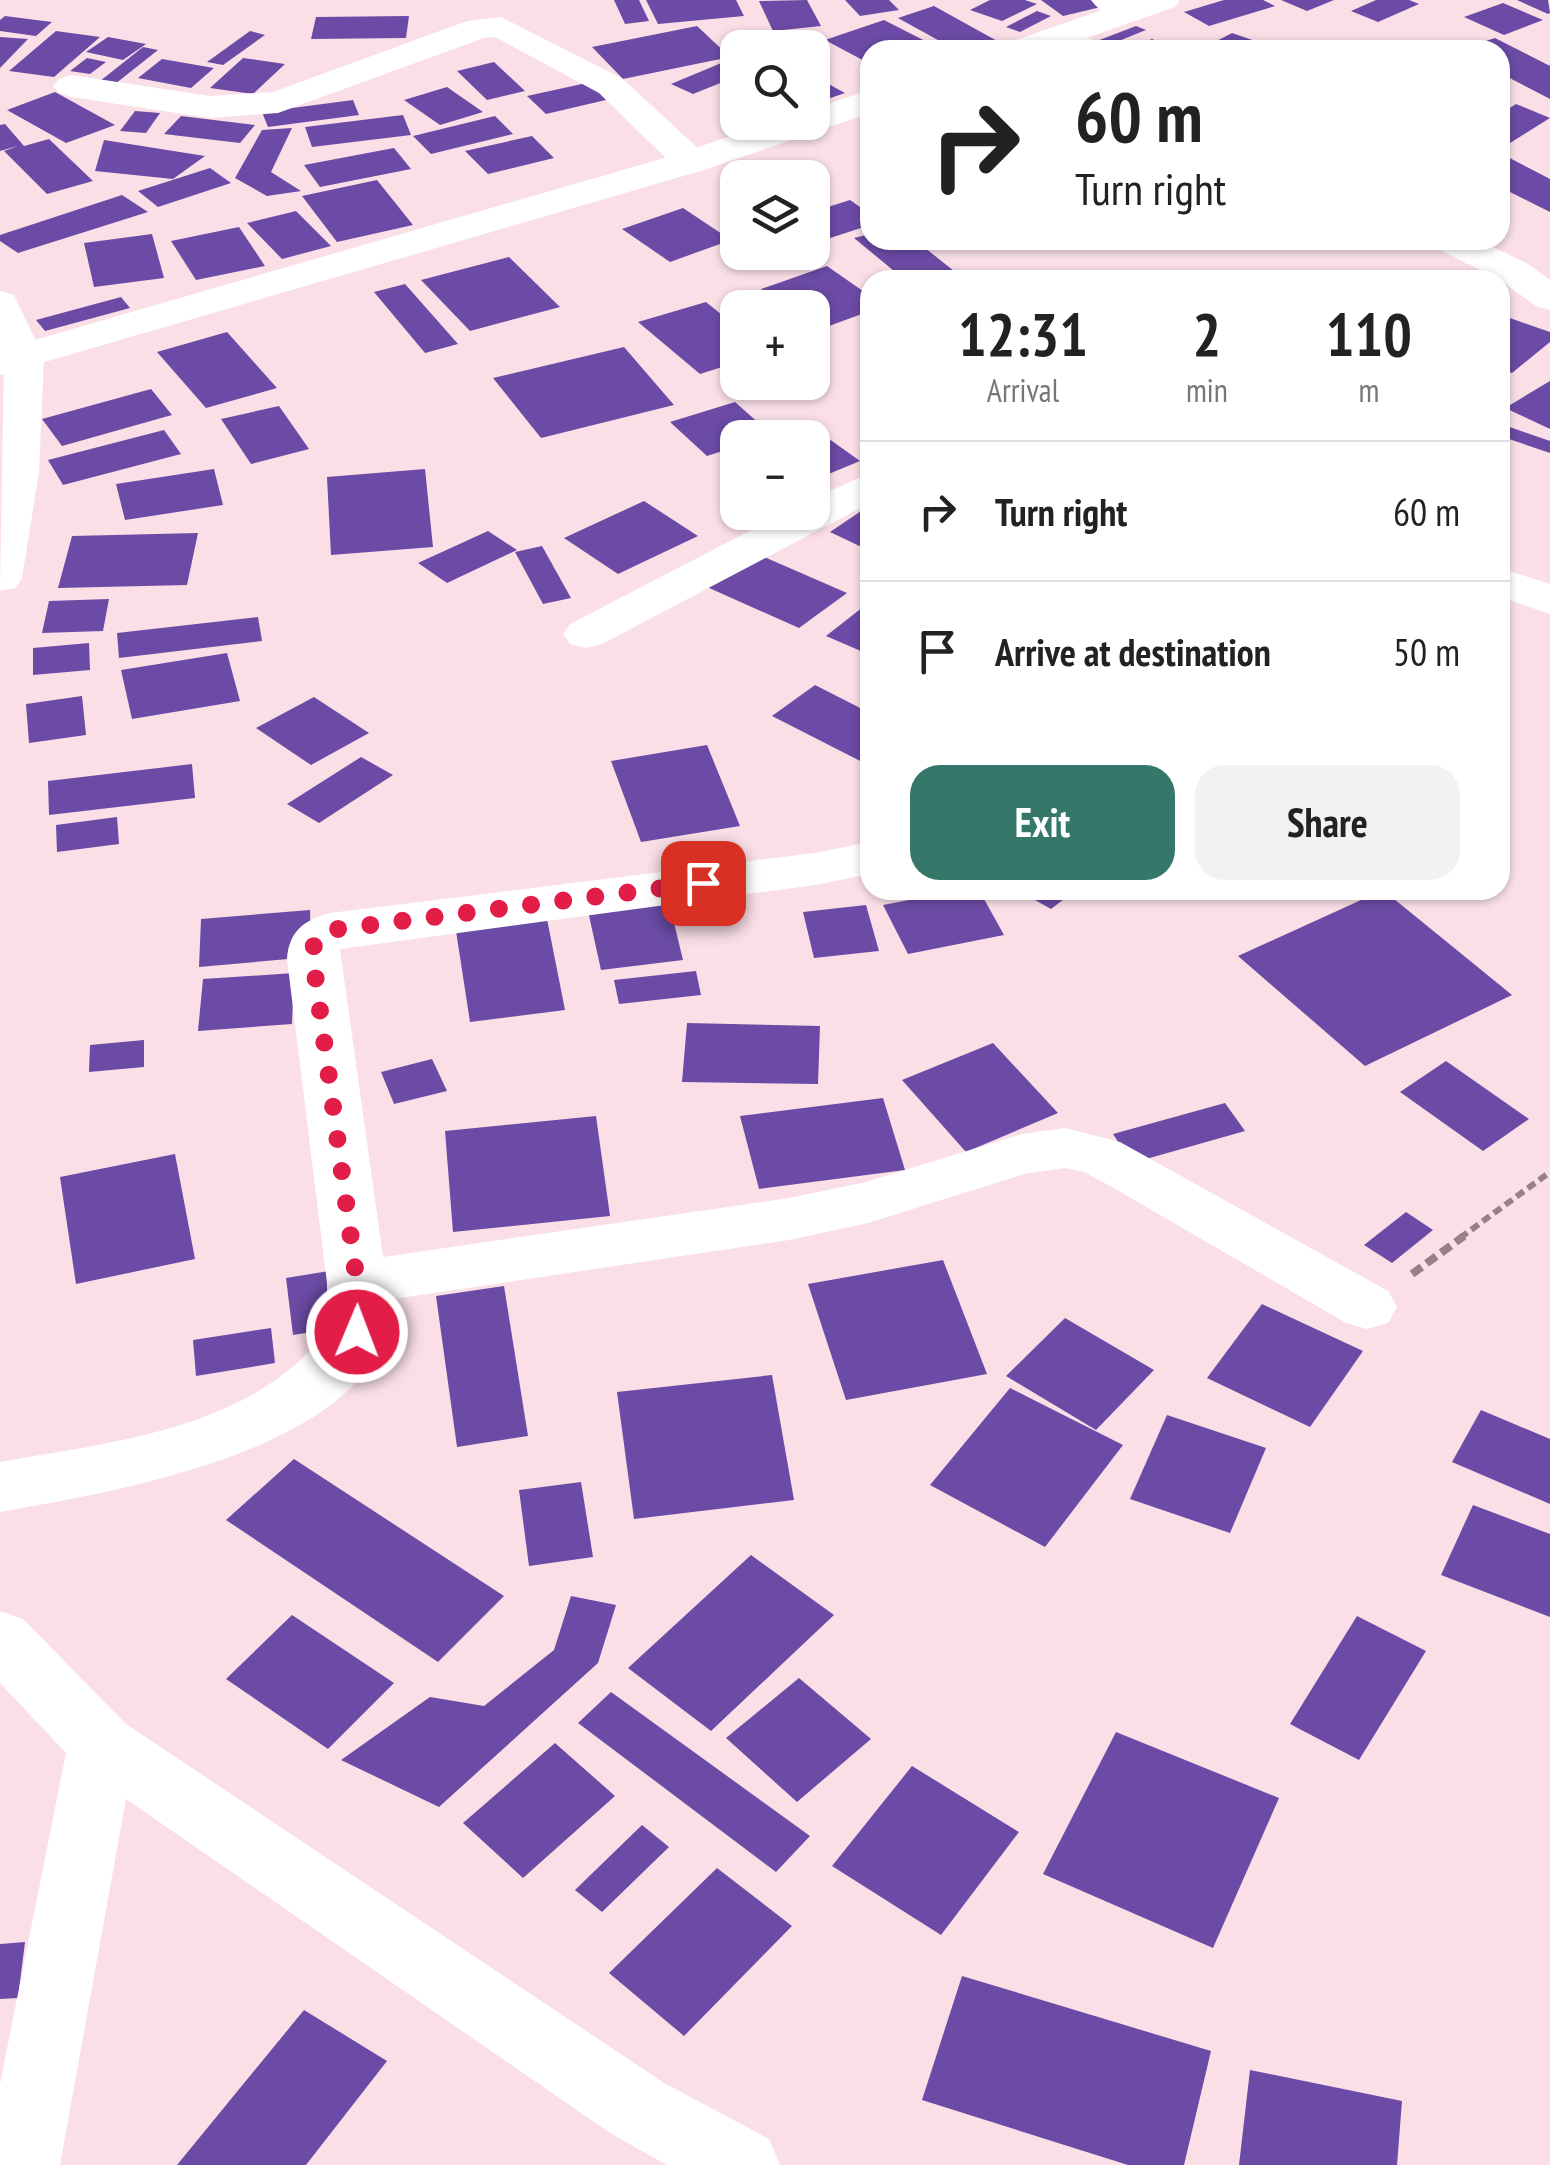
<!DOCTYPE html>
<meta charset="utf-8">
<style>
body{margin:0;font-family:"PT Sans Narrow",sans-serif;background:#f2f2f2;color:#222;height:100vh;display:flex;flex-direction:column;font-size:38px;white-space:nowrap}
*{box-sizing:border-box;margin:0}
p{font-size:32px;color:#767676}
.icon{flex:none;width:55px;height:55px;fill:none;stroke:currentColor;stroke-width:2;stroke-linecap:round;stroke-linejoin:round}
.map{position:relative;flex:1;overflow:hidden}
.sheet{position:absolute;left:860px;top:270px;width:650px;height:630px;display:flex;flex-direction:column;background:#fff;border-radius:30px;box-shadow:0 2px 8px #0004}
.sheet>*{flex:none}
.guide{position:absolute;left:860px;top:40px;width:650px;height:210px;border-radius:30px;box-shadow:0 2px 8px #0004;background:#fff;color:#222;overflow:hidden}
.buttons{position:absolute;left:720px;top:30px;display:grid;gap:20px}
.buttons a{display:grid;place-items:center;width:110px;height:110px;border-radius:20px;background:#fff;box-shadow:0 2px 8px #0004;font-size:50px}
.pin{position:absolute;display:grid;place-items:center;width:85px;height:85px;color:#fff;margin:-42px;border-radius:20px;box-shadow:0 5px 15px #0006}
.me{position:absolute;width:110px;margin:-55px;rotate:1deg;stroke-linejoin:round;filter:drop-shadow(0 0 8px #0008)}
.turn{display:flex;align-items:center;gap:35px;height:210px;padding:0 50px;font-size:45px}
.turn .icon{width:130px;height:130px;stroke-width:2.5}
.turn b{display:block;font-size:70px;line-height:85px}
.eta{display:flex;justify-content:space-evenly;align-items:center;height:170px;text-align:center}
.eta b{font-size:60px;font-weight:800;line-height:70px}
.primary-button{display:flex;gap:20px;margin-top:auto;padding:20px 50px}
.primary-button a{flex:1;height:115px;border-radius:30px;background:#35786a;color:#fff;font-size:40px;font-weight:800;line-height:115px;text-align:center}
.primary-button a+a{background:#f2f2f2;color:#222}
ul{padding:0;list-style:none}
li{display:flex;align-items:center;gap:30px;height:140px;padding:0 50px;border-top:2px solid #e0e0e0}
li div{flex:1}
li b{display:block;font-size:38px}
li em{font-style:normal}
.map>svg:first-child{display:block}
</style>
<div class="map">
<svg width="1550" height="2165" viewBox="0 0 1550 2165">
<rect width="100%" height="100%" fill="#fadfe7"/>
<g fill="#6b4ba5">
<path d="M614,0H639L649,21L625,24Z"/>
<path d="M646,0H736L744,16L658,24Z"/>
<path d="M807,0L821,26L773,31L759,1Z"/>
<path d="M845,0H889L899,10L860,16Z"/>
<path d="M990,0H1025L1037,4L1002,21L970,10Z"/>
<path d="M1041,0H1091L1101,7L1063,16Z"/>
<path d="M1224,0H1263L1275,6L1209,26L1184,12Z"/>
<path d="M1281,0H1334L1307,11Z"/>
<path d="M1376,0H1409L1419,4L1378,22L1351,11Z"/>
<path d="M1517,0H1548L1550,13L1548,14Z"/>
<path d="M1503,3L1543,20L1504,35L1464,17Z"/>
<path d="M934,6L999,42L975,50H956L898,18Z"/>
<path d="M1037,11L1051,16L1020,32L1006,27Z"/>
<path d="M5,16L52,22L36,36L0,31V20Z"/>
<path d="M409,16L406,38L311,39L316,17Z"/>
<path d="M884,20L931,44L914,50H870V64L825,40Z"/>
<path d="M697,26L730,57L623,79L592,47Z"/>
<path d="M1136,26L1146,30L1099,49L1089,44Z"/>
<path d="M56,31L100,37L54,77L9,71Z"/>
<path d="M250,31L265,35L223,65L207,62Z"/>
<path d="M1232,33L1264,44L1254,50H1219L1207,46Z"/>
<path d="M0,37L28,39L0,68Z"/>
<path d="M108,37L146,44L123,60L86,52Z"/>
<path d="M1495,38L1550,66V99L1500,73V50H1458Z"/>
<path d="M1152,39L1177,50H1125Z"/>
<path d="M143,47L158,50L110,88L95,85Z"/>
<path d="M738,56V76L693,94L671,84Z"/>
<path d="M87,58L106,62L90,74L70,71Z"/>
<path d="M243,58L285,64L253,94L210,88Z"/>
<path d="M162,59L214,68L191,88L138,78Z"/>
<path d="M494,62L525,91L487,100L457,71Z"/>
<path d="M812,75L845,93L819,102L812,99Z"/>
<path d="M591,82L610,99L546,114L527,96Z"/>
<path d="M447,87L483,112L440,125L404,100Z"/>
<path d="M55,92L115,125L66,143L7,110Z"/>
<path d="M353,100L359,115L268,127L262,112Z"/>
<path d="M1516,104L1550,118L1502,148L1500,114Z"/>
<path d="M135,111L160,113L146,133L120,131Z"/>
<path d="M403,115L411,135L312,147L305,127Z"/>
<path d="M181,116L255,125L240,143L164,134Z"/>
<path d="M495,116L513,134L431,154L413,136Z"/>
<path d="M5,124L24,146L49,139L93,181L47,194L4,151L18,146L0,151V125Z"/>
<path d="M292,128L271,172L301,191L267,196L235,178L262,130Z"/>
<path d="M532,136L554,158L488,174L465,151Z"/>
<path d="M104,140L205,156L173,179L95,171Z"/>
<path d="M394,148L411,169L320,187L304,165Z"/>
<path d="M1500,153L1550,179V212L1500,187Z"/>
<path d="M210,168L231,183L158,207L138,191Z"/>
<path d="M377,180L413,225L337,242L302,196Z"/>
<path d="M122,195L148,212L18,253L0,241V235Z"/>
<path d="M850,200L870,214V225L821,241L812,235V212Z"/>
<path d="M683,208L731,240L670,262L622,229Z"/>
<path d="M296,211L331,246L282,259L247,223Z"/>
<path d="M239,227L265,266L196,280L171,241Z"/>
<path d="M152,234L164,278L94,287L84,243Z"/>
<path d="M870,234V240H915L954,271L923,280H905L854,238Z"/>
<path d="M509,257L560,307L470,331L421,280Z"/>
<path d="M827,266L870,296V311L818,330L812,325V308H787L761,289Z"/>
<path d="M405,284L458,344L425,353L374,292Z"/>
<path d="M121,297L130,308L45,331L36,320Z"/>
<path d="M706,302L738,328V362L700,374L638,322Z"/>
<path d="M1507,317L1550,332V342L1512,373L1500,369V323Z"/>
<path d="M227,332L277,388L206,408L157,352Z"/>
<path d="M624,347L674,405L541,438L493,378Z"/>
<path d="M1550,381V429L1505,408Z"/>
<path d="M151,389L172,415L62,446L42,419Z"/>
<path d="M735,402L772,435L738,438V446L707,456L670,422Z"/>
<path d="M279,406L309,449L251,464L221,419Z"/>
<path d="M1504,425L1550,441V453L1500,436Z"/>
<path d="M164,430L181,454L63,485L48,460Z"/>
<path d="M818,431L860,461L819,478L812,473V438L802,437Z"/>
<path d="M214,469L223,505L125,520L116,484Z"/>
<path d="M425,469L433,547L331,555L327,477Z"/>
<path d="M644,501L698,536L618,574L564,538Z"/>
<path d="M870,505V551L830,532Z"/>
<path d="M488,531L517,550L447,583L418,563Z"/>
<path d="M198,533L187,585L58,588L72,536Z"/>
<path d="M542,546L571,598L543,604L515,552Z"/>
<path d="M755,553L847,593L799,628L707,587Z"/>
<path d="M109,599L103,631L42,633L49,601Z"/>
<path d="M863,607L870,610V655L826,636Z"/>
<path d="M258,617L262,641L119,658L117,633Z"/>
<path d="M89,643L90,670L33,675V648Z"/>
<path d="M227,653L240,701L132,719L121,670Z"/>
<path d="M815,685L870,713V766L772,716Z"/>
<path d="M82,696L86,735L29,743L26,704Z"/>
<path d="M314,697L369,733L311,765L256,728Z"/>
<path d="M707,745L740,826L641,842L611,761Z"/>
<path d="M361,757L393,775L319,823L287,804Z"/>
<path d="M192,764L195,798L49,815L48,781Z"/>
<path d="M117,817L119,844L57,852L56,825Z"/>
<path d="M961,890H979L1004,935L908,954L883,905Z"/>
<path d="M1017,890H1076L1051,909Z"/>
<path d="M1383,890L1512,995L1365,1066L1238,956Z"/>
<path d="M669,902L683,960L601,970L588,911Z"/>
<path d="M866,905L879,951L814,958L803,912Z"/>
<path d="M310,910L311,957L199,967L201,919Z"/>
<path d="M547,919L565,1010L470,1022L456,931Z"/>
<path d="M696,971L701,995L619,1004L614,980Z"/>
<path d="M294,973L292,1024L198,1031L203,979Z"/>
<path d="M687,1023L820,1026L818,1084L682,1082Z"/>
<path d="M144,1040V1067L89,1072L90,1045Z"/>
<path d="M993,1043L1058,1113L966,1152L902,1080Z"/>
<path d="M432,1059L447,1091L394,1104L381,1072Z"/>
<path d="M1446,1061L1529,1119L1483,1151L1400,1092Z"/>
<path d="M883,1098L905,1170L759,1189L740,1116Z"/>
<path d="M1225,1103L1245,1131L1132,1163L1113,1134Z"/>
<path d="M596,1116L610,1216L453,1232L445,1131Z"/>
<path d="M175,1154L195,1259L76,1284L60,1177Z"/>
<path d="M1406,1212L1433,1230L1392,1263L1364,1245Z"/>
<path d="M943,1260L987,1374L846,1400L808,1284Z"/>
<path d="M329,1271L337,1328L293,1335L286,1278Z"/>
<path d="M504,1286L528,1436L457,1447L436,1296Z"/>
<path d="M1262,1304L1363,1351L1310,1427L1207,1378Z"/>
<path d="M1065,1318L1154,1370L1096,1430L1006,1376Z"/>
<path d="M271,1328L275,1363L196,1376L193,1340Z"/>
<path d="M772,1375L794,1500L634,1519L617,1392Z"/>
<path d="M1010,1388L1123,1445L1045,1547L930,1485Z"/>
<path d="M1481,1410L1550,1439V1504L1452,1462Z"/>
<path d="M1167,1415L1266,1448L1230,1533L1130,1499Z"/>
<path d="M294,1459L504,1596L438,1662L226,1520Z"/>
<path d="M581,1482L593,1557L529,1566L519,1490Z"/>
<path d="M1473,1505L1550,1534V1617L1441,1575Z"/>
<path d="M751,1555L834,1615L711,1731L628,1668Z"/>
<path d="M571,1596L616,1605L598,1663L439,1807L341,1760L430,1697L484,1706L554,1650Z"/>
<path d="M292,1615L394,1683L328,1749L226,1679Z"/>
<path d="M1357,1616L1426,1651L1359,1760L1290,1724Z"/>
<path d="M799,1678L871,1739L797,1802L726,1738Z"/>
<path d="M611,1692L810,1836L776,1872L578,1723Z"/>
<path d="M1116,1732L1279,1798L1213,1948L1043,1874Z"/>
<path d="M555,1743L615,1796L523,1878L463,1823Z"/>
<path d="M912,1766L1019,1832L941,1935L832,1866Z"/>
<path d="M642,1825L669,1847L602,1912L575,1890Z"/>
<path d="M717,1868L792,1926L684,2036L609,1973Z"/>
<path d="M25,1942L18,1998L0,1999V1944Z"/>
<path d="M962,1976L1211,2051L1184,2165H1128L922,2100Z"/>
<path d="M304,2010L387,2061L306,2165H177Z"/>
<path d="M1250,2070L1402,2101L1397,2165H1239Z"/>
</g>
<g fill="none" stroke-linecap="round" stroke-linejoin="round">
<path stroke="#998088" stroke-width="6" stroke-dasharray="9 5" stroke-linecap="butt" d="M1460,1238L1550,1172"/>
<path stroke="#998088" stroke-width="8" stroke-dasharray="12 6" stroke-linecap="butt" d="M1412,1274L1464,1236"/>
<g fill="#fff" fill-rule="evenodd">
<path d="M1091,0H1131L1145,13L1140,20C1121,25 1103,16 1091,0Z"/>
<path d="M501,17L623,79L704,154L709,162L704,170L691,173L678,170L599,93L495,37L484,38L278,113L210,118L71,97L59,93L53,86L59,79L71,75L210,96L273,92L467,21Z"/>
<path d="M1061,26L1100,43L1105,50C1083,50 1058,55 1044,36L1049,29Z"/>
<path d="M1430,240H1479L1528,264L1550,280V310L1536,306L1500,280L1436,248Z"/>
<path d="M0,291L14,295L44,358L39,472L22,578L16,588L0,591L4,358L0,349Z"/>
<path d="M870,473V503L602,644L586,648L570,644L563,634L570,624L786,512H812V499Z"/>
<path d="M1500,568L1550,584V614L1500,597Z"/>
<path d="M870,842V874L815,885L340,949L383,1257L789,1198L866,1182L1022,1134L1065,1128L1120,1142L1388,1291L1397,1307L1388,1323L1367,1329L1346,1323L1112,1187L1084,1172L1065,1168L1024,1174L868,1223L789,1240L387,1300C396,1448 105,1493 0,1512V1462C112,1442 251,1430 327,1331V1283L287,959C289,931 304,920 330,913L815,853Z"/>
<path d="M0,1611L23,1619L126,1724L664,2083L769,2139L780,2165H667L610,2133L126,1799L60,2165H0V2084L66,1753L0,1683Z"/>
</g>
<g fill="#fff" fill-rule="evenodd">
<path d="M1131,0H1180L1175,7L1052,50H1002L1007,43Z"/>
<path d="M870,90V113L704,170L0,375V350L678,154L771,122H812V109Z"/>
</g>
</g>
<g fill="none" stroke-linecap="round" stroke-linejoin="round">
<path stroke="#e11d48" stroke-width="18" stroke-dasharray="0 32.4" d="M357,1332V1283L313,959L314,942L330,930L703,883"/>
</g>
</svg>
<div class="buttons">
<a><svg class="icon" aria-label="search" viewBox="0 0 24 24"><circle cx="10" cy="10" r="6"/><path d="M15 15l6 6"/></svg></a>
<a><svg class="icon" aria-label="layers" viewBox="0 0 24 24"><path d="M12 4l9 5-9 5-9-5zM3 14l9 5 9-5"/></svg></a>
<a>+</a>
<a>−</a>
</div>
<div class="pin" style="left:703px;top:883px;background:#d93025"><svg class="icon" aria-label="arrive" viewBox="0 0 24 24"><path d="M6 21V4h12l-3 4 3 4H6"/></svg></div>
<svg class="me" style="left:357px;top:1332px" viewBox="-20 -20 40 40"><circle r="17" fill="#e11d48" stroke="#fff" stroke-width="3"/><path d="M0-11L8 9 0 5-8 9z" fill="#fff"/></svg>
<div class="guide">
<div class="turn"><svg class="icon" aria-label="right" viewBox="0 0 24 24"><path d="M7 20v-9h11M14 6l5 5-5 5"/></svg><div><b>60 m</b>Turn right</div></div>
</div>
<section class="sheet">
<div class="eta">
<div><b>12:31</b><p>Arrival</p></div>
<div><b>2</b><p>min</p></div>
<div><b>110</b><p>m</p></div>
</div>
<ul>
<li><svg class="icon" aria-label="right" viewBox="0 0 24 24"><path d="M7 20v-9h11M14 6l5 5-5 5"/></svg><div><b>Turn right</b></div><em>60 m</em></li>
<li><svg class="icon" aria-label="arrive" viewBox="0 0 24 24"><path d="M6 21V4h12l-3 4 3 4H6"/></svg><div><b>Arrive at destination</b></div><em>50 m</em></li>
</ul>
<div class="primary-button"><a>Exit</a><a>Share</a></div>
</section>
</div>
